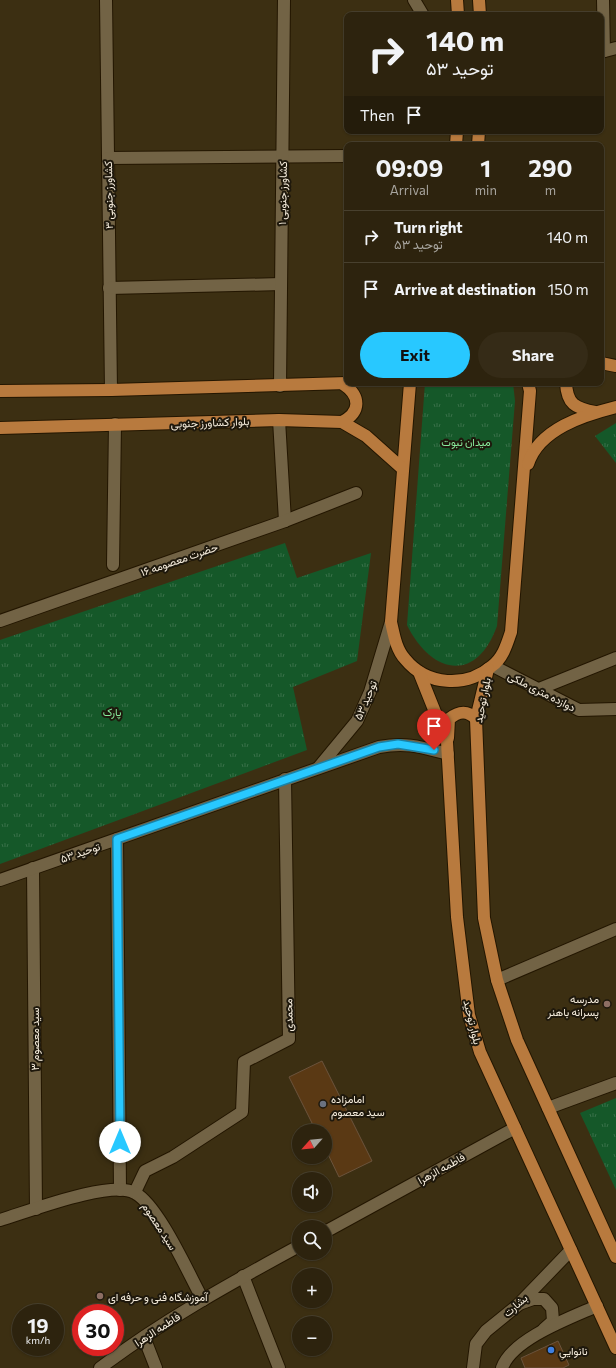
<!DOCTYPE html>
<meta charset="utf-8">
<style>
body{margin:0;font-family:Commissioner,Vazirmatn,sans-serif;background:#352b17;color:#f1f3f6;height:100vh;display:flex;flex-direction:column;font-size:15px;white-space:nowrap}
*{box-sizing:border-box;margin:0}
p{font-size:13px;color:#a7a49e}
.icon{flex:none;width:22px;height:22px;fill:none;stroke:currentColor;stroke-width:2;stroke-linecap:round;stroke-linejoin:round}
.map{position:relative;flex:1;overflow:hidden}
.details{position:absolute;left:344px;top:142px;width:260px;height:244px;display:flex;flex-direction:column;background:#2d230e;border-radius:8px;box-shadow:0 1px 3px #0004,0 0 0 1px #48402e}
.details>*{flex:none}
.hud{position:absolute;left:344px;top:12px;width:260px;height:122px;border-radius:8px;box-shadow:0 1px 3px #0004,0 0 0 1px #48402e;background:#2d230e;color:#f1f3f6;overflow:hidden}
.needle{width:26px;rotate:243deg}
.buttons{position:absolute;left:292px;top:1124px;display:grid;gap:8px}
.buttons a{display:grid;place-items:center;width:40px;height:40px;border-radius:50%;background:#2d230e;box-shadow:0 1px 3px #0004,0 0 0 1px #48402e;font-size:20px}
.speed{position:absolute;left:12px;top:1304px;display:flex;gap:8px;font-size:20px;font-weight:700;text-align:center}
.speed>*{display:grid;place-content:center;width:52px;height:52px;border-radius:50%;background:#2d230e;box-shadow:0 1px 3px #0004,0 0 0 1px #48402e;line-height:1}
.speed small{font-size:10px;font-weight:400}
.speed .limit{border:6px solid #d22;background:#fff;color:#111}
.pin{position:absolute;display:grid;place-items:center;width:34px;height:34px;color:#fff;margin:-41px -17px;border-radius:50% 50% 50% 0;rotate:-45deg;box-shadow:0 0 4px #0007}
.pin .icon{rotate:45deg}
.me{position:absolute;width:44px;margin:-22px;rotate:0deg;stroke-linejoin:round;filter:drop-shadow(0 0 3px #0008)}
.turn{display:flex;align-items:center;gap:14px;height:84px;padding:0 16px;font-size:18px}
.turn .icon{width:52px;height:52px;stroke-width:2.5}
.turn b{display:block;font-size:28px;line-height:34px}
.then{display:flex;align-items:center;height:38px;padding:0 16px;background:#0003;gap:8px;font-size:15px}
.eta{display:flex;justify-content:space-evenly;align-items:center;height:68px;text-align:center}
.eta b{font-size:24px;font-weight:700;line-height:28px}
.cta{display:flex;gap:8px;margin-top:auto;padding:8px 16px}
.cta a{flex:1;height:46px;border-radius:24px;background:#28c8ff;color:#111;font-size:16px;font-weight:700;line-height:46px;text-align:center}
.cta a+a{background:#352b17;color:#f1f3f6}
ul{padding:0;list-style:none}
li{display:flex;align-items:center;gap:12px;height:52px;padding:0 16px;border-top:1px solid #48402e}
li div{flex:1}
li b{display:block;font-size:15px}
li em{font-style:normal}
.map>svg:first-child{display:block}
</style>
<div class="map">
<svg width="616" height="1368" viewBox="0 0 616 1368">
<defs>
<pattern id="park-tufts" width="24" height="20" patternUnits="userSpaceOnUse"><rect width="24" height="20" fill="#155829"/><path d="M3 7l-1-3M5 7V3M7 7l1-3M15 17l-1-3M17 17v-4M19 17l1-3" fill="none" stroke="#387048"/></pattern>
</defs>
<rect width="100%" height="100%" fill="#3c2f12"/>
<g fill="url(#park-tufts)">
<path d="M425,383H513L515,401L497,626C476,684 431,674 407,625Z"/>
<path d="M616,423V463L595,436Z"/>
<path d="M285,543L297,578L371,553L357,661L293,687L307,750L0,864V640Z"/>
<path d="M616,1098V1190L580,1113Z"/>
</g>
<g fill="#5a3914" stroke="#6b533c">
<path d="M322,1061L372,1161L339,1177L325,1148V1131H316L289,1077Z"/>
<path d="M558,1341L569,1365L563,1368H525L521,1358Z"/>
</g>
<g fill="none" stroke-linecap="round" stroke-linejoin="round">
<g stroke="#231600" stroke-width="14">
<g id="minor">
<path d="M106,0L111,390"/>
<path d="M414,0L423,15"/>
<path d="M603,0L604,51"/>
<path d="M601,52L616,48"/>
<path d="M108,158L347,156"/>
<path d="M109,288L281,284"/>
<path d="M280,386L284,0"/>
<path d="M279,420L285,521"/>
<path d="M113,565L115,424"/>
<path d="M0,621L285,521L356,493"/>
<path d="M493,666L579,710L616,709"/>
<path d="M539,689L616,658"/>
<path d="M319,767L357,721L370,692L391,622"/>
<path d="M117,839L120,1190"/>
<path d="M33,868L36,1209"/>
<path d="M0,880L379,747C407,742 421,747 448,754"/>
<path d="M497,980L616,929"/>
<path d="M548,1108L616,1083"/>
<path d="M135,1192L145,1171L173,1157L242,1112L244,1062L289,1039L285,779"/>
<path d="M0,1220C27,1212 112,1179 135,1193C159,1206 189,1275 203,1300"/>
<path d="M325,1232L515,1128"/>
<path d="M243,1276L279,1368"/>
<path d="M519,1304L533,1299H544L552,1308L553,1321L544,1329"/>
<path d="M144,1337L156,1368"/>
<path d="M100,1368C162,1321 231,1283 299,1246"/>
<path d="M473,1368L476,1344L486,1331L518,1305L571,1250"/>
<path d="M502,1368C512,1339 570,1318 597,1306"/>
</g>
</g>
<g stroke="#231600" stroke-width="14">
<g id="major">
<path d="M457,0L458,15"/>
<path d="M479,0L480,15"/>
<path d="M456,145L457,131"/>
<path d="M478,145L479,131"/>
<path d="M601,363L616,366"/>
<path d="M410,383L391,622C394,635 396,649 405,659C427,686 466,688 492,666C503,658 507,644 511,632L530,391L528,383"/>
<path d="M566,383C567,404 575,408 595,412"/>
<path d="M0,391L111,390L347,383"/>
<path d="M342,422C361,412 361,396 343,384"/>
<path d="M0,428L279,420L342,422L366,436L403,469"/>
<path d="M528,464C539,429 584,415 616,407"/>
<path d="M488,669L476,719L484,918L497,980L517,1040L616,1257"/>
<path d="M419,672L447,742L457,917L469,1015L480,1052L616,1348"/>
<path d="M448,738L449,719C459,711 467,710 476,719"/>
</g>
</g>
<use href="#minor" stroke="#726345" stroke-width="12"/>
<use href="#major" stroke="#b87a3e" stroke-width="12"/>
</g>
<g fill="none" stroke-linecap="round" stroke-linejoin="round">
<g stroke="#1a82a6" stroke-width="10">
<path id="route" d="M120,1142L117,839L379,747L398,744L434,750"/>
</g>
<use href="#route" stroke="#28c8ff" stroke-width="7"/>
</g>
<g fill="#8d6e63" stroke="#1e180c" stroke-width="1.5">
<circle cx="607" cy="1004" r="4"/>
<circle cx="100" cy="1296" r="4"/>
</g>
<circle fill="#6b7280" stroke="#1e180c" stroke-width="1.5" cx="323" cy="1104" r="4"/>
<circle fill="#3f7fe0" stroke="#1e180c" stroke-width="1.5" cx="551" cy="1350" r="4"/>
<g text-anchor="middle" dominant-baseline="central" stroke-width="4" stroke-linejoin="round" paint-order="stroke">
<g font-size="11" fill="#f7eede" stroke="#1e180c">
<text transform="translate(282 193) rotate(-89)">کشاورز جنوبی ۱</text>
<text transform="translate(108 195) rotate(-91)">کشاورز جنوبی ۳</text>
<text transform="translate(210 422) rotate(-2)">بلوار کشاورز جنوبی</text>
<text transform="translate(179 559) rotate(-19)">حضرت معصومه ۱۶</text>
<text transform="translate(542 691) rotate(27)">دوازده متری ملکی</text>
<text transform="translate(365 700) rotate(-67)">توحید ۵۳</text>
<text transform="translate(482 700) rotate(-79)">بلوار توحید</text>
<text transform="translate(80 852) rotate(-19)">توحید ۵۳</text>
<text transform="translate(288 1015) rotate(-91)">محمدی</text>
<text transform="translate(473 1022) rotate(76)">بلوار توحید</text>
<text transform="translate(34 1039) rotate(-90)">سید معصوم ۳</text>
<text transform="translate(441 1168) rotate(-29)">فاطمه الزهرا</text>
<text transform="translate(160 1226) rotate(57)">سید معصوم</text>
<text transform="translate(515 1305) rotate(-41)">بشارت</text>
<text transform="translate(157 1329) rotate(-33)">فاطمه الزهرا</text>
</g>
<g font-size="11" fill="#88eb9c" stroke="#1e180c">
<text x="466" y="441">میدان نبوت</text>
<text x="112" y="711">پارک</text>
</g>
<g font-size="11" fill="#f7eede" stroke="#1e180c" text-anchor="start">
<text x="599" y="998" text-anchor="end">مدرسه<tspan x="599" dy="13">پسرانه باهنر</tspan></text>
<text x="331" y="1098">امامزاده<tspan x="331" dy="13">سید معصوم</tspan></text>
<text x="108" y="1296">آموزشگاه فنی و حرفه ای</text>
<text x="559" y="1350">نانواییِ</text>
</g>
</g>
</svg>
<div class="buttons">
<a><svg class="needle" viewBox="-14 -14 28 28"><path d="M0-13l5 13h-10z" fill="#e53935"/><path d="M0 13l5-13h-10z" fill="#a7a49e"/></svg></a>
<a><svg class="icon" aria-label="sound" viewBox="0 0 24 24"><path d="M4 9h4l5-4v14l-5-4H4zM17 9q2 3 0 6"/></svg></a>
<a><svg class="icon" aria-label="search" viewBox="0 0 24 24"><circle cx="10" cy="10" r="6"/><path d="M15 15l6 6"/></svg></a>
<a>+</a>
<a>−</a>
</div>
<div class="speed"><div>19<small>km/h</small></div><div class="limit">30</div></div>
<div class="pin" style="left:434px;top:750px;background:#d93025"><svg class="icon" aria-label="arrive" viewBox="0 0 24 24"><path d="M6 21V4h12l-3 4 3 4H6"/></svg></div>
<svg class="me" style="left:120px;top:1142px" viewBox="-20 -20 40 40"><circle r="19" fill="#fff"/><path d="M0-13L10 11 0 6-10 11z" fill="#28c8ff"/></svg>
<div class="hud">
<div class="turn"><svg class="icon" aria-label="right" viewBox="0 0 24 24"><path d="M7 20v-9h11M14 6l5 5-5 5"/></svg><div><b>140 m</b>توحید ۵۳</div></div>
<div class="then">Then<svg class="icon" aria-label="arrive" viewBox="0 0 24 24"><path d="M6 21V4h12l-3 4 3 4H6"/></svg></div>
</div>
<section class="details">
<div class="eta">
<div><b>09:09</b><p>Arrival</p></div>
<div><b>1</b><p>min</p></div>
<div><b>290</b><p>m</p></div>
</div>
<ul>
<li><svg class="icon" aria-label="right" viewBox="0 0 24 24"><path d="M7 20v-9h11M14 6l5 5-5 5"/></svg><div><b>Turn right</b><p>توحید ۵۳</p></div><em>140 m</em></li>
<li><svg class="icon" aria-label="arrive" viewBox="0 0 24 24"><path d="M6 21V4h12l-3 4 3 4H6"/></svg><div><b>Arrive at destination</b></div><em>150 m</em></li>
</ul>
<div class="cta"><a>Exit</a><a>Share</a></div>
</section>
</div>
